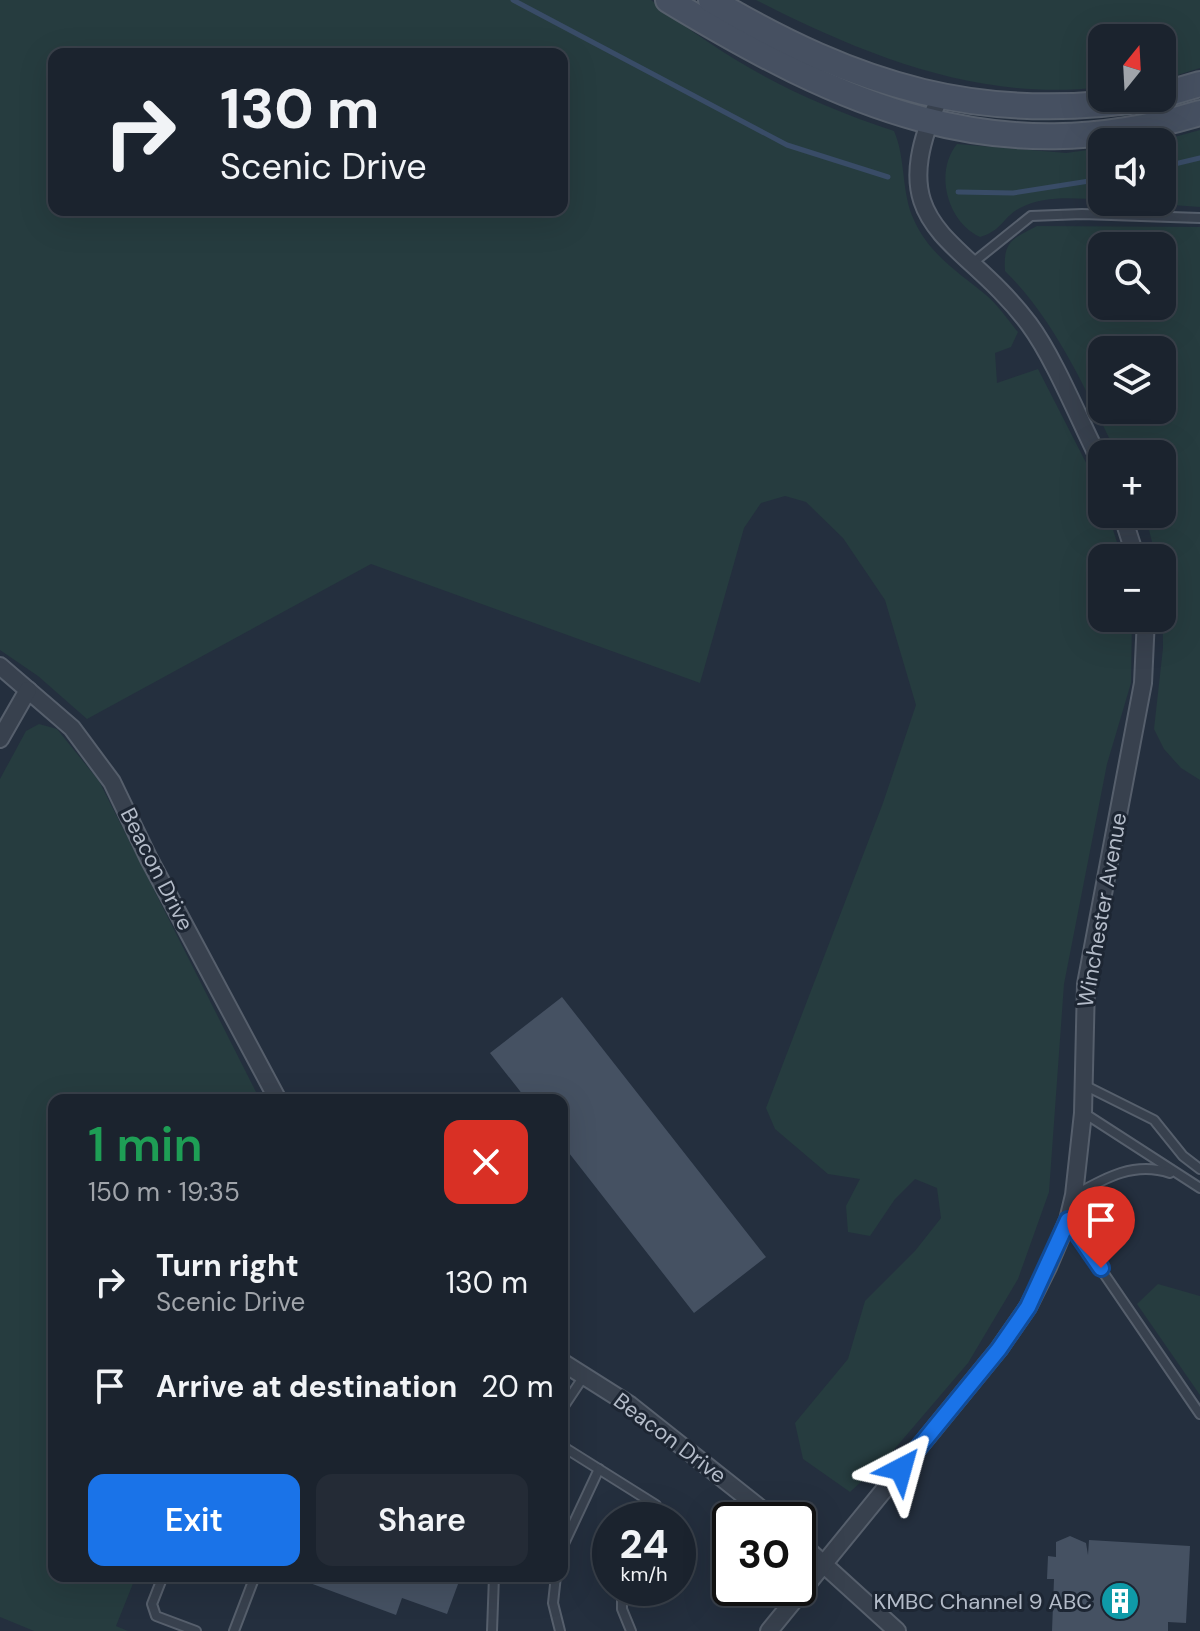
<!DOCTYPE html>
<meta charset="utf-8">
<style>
body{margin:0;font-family:"DM Sans",sans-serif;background:#242b36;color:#f1f3f6;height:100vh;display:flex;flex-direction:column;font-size:30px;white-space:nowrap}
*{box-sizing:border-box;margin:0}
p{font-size:26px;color:#a0a4aa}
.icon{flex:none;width:44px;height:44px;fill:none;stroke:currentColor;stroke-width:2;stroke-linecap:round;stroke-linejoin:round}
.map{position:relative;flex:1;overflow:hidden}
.drawer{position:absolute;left:48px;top:1094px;width:520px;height:488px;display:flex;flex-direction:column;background:#1b232e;border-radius:16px;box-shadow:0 8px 32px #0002,0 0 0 2px #39404a}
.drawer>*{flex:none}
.top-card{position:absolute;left:48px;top:48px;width:520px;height:168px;border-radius:16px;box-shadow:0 8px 32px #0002,0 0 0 2px #39404a;background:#1b232e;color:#f1f3f6;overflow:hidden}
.needle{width:52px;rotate:18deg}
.tools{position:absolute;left:1088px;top:24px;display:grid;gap:16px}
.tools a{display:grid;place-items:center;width:88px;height:88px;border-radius:16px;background:#1b232e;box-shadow:0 8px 32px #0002,0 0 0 2px #39404a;font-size:40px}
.speed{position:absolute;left:592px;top:1502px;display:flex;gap:16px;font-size:40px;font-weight:700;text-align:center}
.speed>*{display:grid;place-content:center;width:104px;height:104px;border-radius:50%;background:#1b232e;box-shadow:0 8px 32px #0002,0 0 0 2px #39404a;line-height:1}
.speed small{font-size:20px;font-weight:400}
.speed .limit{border:4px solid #111;border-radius:12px;background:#fff;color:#111}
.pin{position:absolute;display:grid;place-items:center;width:68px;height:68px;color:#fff;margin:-82px -34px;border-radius:50% 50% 50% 0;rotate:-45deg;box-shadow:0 0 8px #0007}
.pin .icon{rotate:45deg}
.me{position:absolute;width:88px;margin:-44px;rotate:39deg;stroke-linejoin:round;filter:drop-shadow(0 0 6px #0008)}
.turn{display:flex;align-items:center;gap:28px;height:168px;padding:0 40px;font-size:36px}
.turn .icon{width:104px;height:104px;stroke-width:2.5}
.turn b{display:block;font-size:56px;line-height:68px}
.round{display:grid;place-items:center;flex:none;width:84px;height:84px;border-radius:16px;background:#242b36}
.head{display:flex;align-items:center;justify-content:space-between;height:136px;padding:0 40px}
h1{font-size:48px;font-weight:600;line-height:60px;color:#1e9e55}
.primary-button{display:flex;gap:16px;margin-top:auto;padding:16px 40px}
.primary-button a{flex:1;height:92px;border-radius:16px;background:#1a73e8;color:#fff;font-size:32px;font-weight:600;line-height:92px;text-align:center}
.primary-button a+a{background:#242b36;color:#f1f3f6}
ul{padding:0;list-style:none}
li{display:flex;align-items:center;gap:24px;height:104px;padding:0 40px}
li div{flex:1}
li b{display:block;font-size:30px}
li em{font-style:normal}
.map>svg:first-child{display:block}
</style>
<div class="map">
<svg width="1200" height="1631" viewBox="0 0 1200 1631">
<rect width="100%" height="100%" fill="#242f3e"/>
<g fill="#263c3f" fill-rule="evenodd">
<path d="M0,0H651C730,63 798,99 894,131C906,158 901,192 914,220C929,254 958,272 986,295C998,305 1008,320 1018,332L1011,347L995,353L997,383L1038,369L1100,490L1102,514H1108L1122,558H1102V618H1132L1131,683L1107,764L1064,984L1049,1192L1018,1279L968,1363L886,1459L850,1492L803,1459L795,1423L848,1359L865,1301L915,1251L941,1218L937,1188L915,1179L895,1199L870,1236L848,1232L846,1206L860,1179L828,1174L775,1129L766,1108L883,803L916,705L885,600L843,538L806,502L785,496L761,503L744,528L700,683L371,564L87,719L38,676L0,650ZM54,54H562V210H54Z"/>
<path d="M756,0H1200V68L1162,80V38H1102V87C978,102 864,55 756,0Z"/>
<path d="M1200,130V207L1130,202H1162V142H1156Z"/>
<path d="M957,144L1066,153L1102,148V200C1076,198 1044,195 1020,208C1003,217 1002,231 980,237C947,222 934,172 957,144Z"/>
<path d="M1037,226L1200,227V780L1181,768L1164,749L1154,729L1163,648L1162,558H1156L1145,514H1162V454H1117C1086,391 1056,321 1005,271C1003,241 1012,239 1037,226ZM1102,246H1162V306H1102ZM1102,350H1162V410H1102Z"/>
<path d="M39,724L57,729L99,781L260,1100H54V1576H136L116,1626L128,1631H34L0,1617V779L26,731Z"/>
<path d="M1158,1284L1200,1296V1395L1137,1304Z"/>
</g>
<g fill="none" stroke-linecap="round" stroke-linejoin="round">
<g stroke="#394c67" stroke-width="5">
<path d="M513,0L787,145L888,177"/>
<path d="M1162,167L1200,158"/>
<path d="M958,192L1013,193L1102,179"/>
</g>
</g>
<g fill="#455162">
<path d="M562,997L766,1257L694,1313L562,1144V1100H527L490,1053Z"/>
<path d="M1070,1536L1086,1543L1088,1555L1089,1540L1190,1546L1186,1623L1168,1622V1631H1052L1054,1579H1047L1048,1556L1056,1557V1542Z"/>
<path d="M291,1576H461L447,1614L402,1598L396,1615Z"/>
</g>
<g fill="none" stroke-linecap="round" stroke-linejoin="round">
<g stroke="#565f6c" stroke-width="12">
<g id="service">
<path d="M970,265L1031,216L1082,214L1200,218"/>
<path d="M1084,1085L1154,1120L1183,1156L1200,1169"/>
<path d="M1084,1113L1200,1188"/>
<path d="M1075,1195C1105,1178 1134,1161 1170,1173"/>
<path d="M1068,1221L1200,1414"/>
<path d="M562,1409L584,1376"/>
<path d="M562,1446L656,1505L648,1520"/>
<path d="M562,1548L599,1469"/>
<path d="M163,1576L152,1604L156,1616L196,1631"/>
<path d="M556,1576L553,1603L560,1631"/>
<path d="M622,1588V1609L631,1631"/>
<path d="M234,1631L255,1576"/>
<path d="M492,1631L494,1576"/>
</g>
</g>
<g stroke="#565f6c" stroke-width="20">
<g id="minor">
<path d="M940,97C878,231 962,234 1029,324C1055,359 1081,424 1102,465"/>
<path d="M1122,514L1136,558"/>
<path d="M0,666L72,728L112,782L149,859L278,1100"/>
<path d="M0,739L28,690"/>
<path d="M562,1362L630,1405L775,1520"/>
<path d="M798,1541L897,1631"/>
<path d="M769,1631L999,1349L1028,1307L1048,1267L1068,1220L1074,1195L1083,1113L1086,984L1143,683L1146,618"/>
</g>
</g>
<g stroke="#565f6c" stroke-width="28">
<g id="secondary">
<path d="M668,0C841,105 994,175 1200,113"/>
<path d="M711,0C858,87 981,125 1152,98"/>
<path d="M1162,95L1200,84"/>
</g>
</g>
<use href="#service" stroke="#38414e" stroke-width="8"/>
<use href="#minor" stroke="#38414e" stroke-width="16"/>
<use href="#secondary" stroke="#465061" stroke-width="24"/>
</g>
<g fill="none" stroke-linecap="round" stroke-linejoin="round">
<g stroke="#114b97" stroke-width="20">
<path id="route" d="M901,1469L999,1349L1028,1307L1068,1220L1101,1268"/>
</g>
<use href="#route" stroke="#1a73e8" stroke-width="14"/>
</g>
<defs>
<g id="building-disc" transform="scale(2)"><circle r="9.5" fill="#0f9aa8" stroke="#1d2633"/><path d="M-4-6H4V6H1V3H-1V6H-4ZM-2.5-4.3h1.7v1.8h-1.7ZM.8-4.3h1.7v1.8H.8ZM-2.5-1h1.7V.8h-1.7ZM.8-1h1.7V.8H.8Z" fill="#fff"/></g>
</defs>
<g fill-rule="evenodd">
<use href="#building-disc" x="1120" y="1601"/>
</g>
<g text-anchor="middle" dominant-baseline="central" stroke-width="6" stroke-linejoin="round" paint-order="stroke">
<g font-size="22" fill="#b4bcc9" stroke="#1d2633">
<text transform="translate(157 869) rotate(63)">Beacon Drive</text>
<text transform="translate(1102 910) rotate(-80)">Winchester Avenue</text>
<text transform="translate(670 1438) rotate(37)">Beacon Drive</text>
</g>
<g font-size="22" fill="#b4bcc9" stroke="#1d2633" text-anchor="end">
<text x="1092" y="1601">KMBC Channel 9 ABC</text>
</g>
</g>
</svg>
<div class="tools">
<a><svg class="needle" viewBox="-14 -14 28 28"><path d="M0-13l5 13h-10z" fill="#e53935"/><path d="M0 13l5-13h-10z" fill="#a0a4aa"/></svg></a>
<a><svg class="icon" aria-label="sound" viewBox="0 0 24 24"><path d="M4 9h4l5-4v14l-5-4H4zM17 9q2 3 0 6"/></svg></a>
<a><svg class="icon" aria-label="search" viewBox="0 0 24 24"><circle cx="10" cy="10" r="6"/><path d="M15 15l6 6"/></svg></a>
<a><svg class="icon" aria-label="layers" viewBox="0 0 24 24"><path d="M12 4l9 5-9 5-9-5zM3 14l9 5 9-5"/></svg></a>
<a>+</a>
<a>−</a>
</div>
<div class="speed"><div>24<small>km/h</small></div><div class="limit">30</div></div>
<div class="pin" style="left:1101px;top:1268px;background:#d93025"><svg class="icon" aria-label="arrive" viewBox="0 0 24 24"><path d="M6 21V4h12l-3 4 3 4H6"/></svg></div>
<svg class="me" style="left:901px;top:1469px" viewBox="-20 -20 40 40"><path d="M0-17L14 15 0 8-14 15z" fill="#1a73e8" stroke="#fff" stroke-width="4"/></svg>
<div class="top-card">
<div class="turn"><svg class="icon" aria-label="right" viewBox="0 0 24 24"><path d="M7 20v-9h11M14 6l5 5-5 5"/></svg><div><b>130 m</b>Scenic Drive</div></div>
</div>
<section class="drawer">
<div class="head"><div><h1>1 min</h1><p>150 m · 19:35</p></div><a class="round" style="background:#d93025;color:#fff"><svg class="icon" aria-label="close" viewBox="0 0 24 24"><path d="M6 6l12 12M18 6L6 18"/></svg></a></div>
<ul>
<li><svg class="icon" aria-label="right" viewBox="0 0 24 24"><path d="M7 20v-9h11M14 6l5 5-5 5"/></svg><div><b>Turn right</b><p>Scenic Drive</p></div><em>130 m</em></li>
<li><svg class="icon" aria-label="arrive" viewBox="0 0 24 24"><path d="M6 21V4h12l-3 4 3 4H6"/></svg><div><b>Arrive at destination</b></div><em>20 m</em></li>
</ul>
<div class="primary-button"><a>Exit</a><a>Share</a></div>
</section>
</div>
